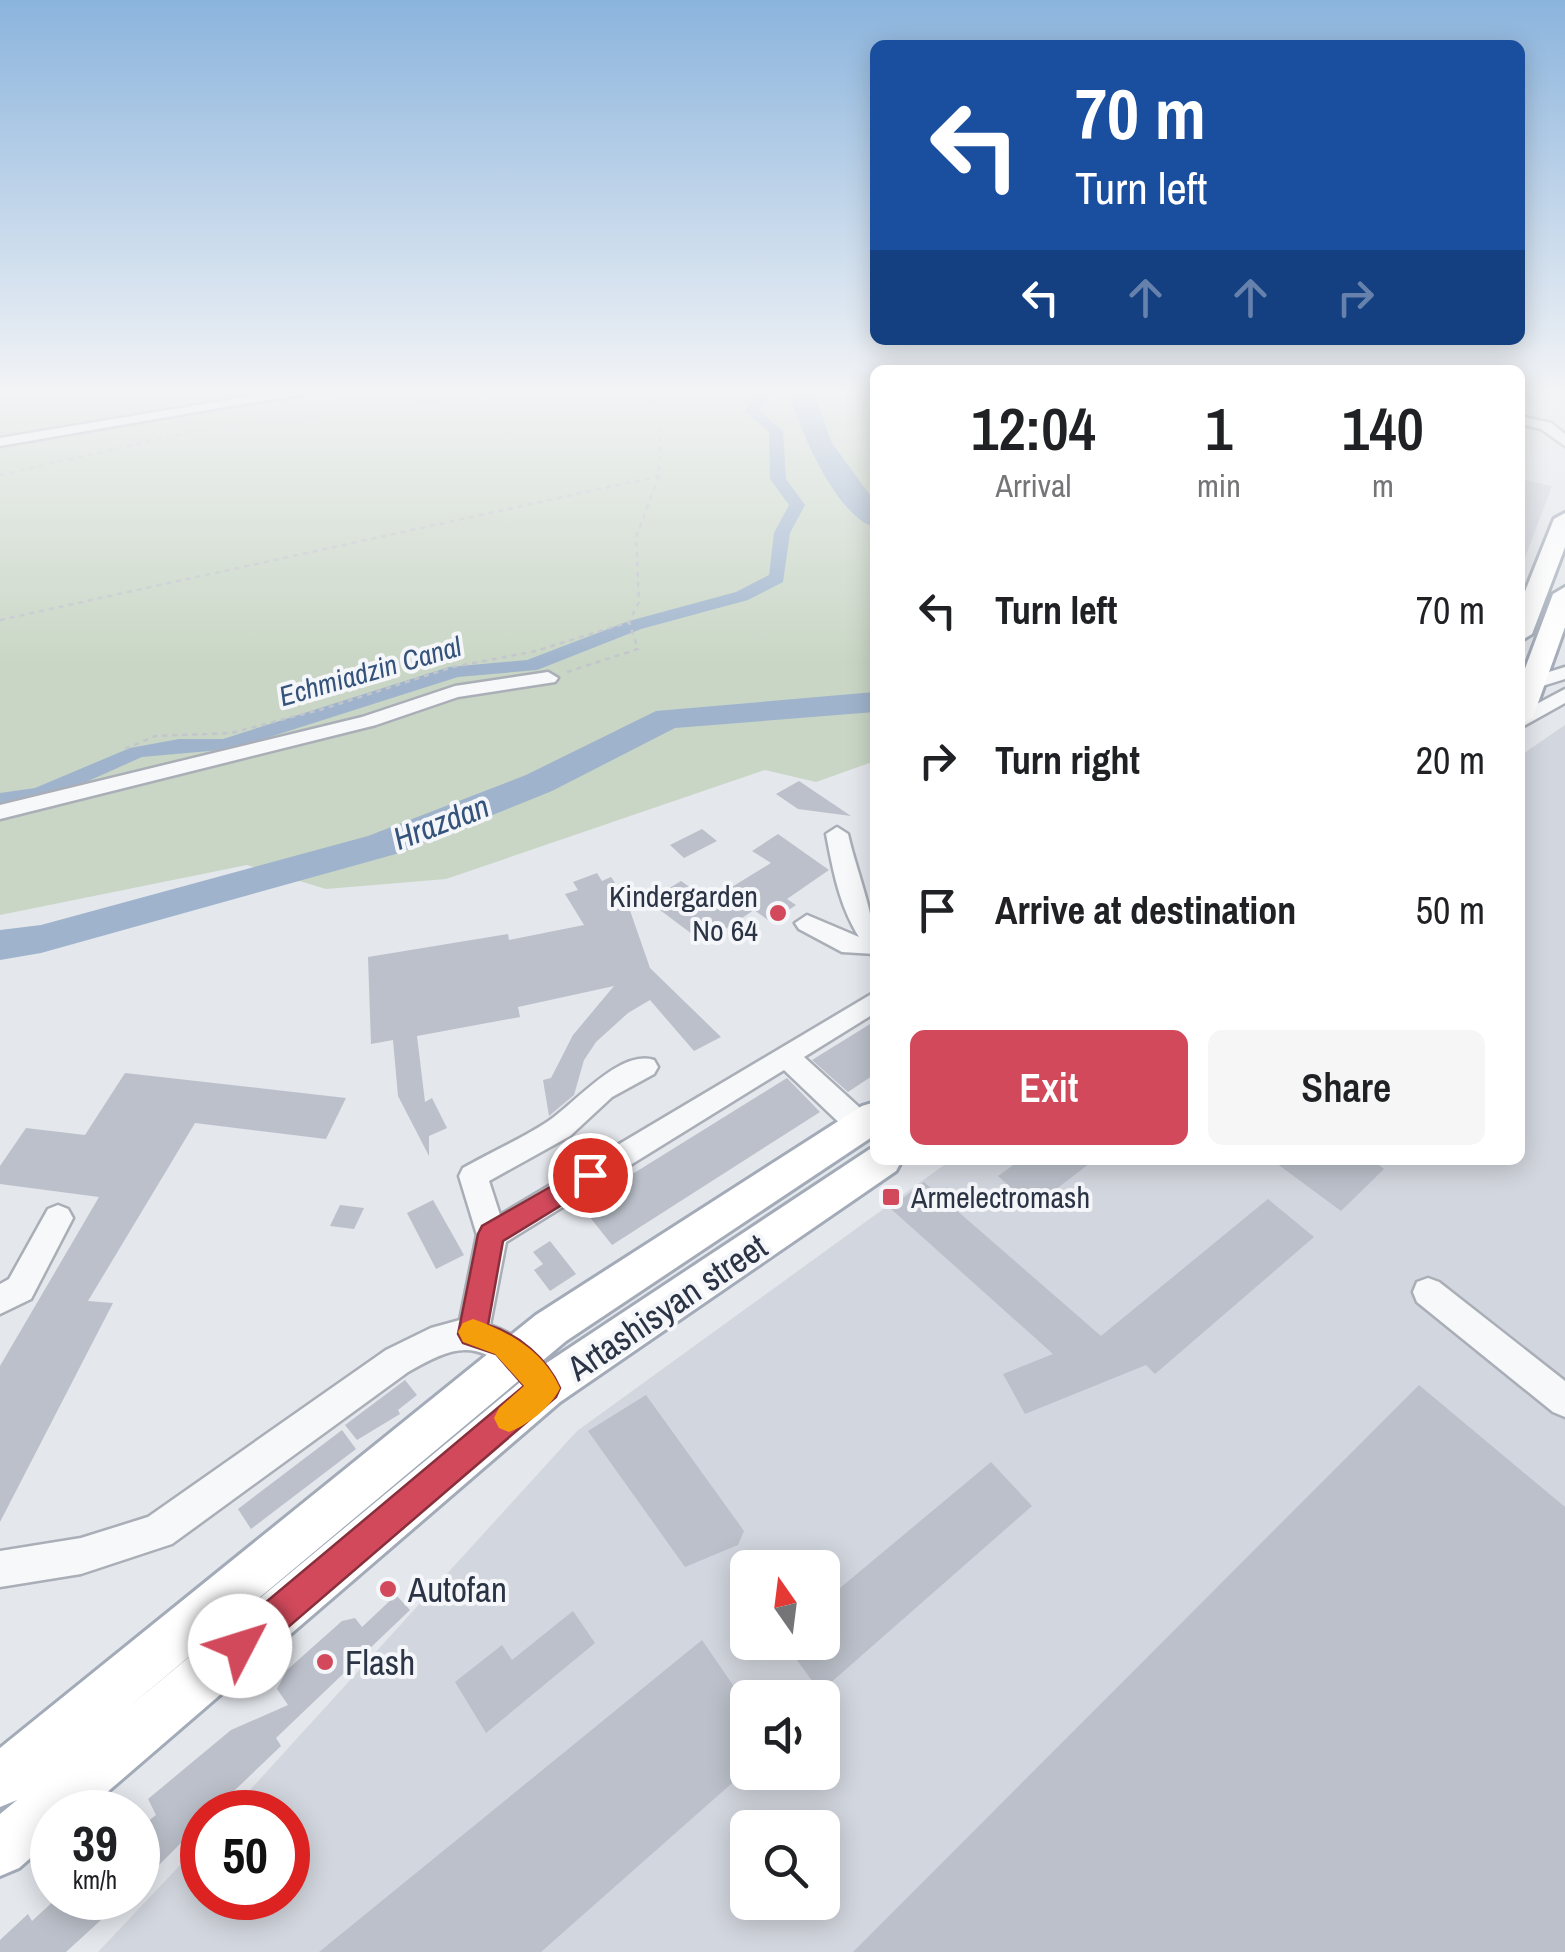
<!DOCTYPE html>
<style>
body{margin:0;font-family:"Archivo Narrow",sans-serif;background:#f6f6f6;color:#202124;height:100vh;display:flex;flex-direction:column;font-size:38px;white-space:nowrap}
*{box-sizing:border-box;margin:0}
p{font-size:32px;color:#757577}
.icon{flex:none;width:55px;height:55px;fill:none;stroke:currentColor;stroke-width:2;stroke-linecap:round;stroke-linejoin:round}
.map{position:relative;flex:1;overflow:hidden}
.side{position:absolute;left:870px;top:365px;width:655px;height:800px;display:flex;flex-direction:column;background:#fff;border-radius:15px;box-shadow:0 5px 25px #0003}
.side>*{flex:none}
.top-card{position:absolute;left:870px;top:40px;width:655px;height:305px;border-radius:15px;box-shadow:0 5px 25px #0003;background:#1a4fa0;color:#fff;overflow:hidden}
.needle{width:65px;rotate:346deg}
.buttons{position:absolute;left:730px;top:1550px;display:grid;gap:20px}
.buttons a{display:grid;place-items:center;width:110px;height:110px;border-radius:15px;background:#fff;box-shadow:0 5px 25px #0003;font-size:50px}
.speed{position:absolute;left:30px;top:1790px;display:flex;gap:20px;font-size:50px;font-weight:700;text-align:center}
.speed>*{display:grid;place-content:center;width:130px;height:130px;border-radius:50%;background:#fff;box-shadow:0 5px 25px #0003;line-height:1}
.speed small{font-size:25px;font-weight:400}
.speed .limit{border:15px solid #d22;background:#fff;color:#111}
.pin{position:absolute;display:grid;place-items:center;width:85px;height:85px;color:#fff;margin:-42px;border:5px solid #fff;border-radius:50%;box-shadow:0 2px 10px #0007}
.me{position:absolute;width:110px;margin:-55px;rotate:50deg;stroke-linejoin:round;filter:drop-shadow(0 0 8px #0008)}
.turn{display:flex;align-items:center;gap:35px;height:210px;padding:0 40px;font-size:45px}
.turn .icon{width:130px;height:130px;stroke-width:2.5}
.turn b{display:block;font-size:70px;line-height:85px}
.lanes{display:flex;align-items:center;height:95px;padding:0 40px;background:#0003;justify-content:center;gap:50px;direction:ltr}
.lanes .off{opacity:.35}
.eta{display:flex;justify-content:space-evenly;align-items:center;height:170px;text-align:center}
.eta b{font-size:60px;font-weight:600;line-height:70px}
.action{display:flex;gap:20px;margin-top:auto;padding:20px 40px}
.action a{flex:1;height:115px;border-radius:15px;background:#d1495b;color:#fff;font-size:40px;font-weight:600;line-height:115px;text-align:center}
.action a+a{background:#f6f6f6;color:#202124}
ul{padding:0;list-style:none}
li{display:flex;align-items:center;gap:30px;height:150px;padding:0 40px}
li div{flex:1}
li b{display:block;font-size:38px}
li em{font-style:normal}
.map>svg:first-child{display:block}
</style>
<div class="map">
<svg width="1565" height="1952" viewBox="0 0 1565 1952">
<rect width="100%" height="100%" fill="#e4e7ec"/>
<g fill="#d2d6de" fill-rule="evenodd">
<path d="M1520,479L1552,486L1520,571Z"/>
<path d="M1565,725V1952H98L202,1842V1898H288V1812H230L577,1431L951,1160H1520V756ZM748,1568H822V1642H748ZM748,1698H822V1772H748ZM748,1828H822V1902H748Z"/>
</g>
<path fill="#c9d6c5" d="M0,390H875V761L816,782L765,770L446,879L326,889L247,865L0,915Z"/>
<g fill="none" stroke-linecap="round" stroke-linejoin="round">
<g fill="#9fb4cc" fill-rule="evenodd">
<path d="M311,390H350L189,416L182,412L189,408Z"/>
<path d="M759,390H774L759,410L783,431L786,479L805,505L790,533L783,582L748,600L641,629L537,670L458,677L232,749L142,757L48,799L0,807V793L35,788L130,748L179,739H223L449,667L527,660L629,621L736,592L769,575L774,533L789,505L770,479L769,432L744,411Z"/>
</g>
<g fill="#9fb4cc" fill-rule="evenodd">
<path d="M789,390H813L832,443L875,502V527C837,518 797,426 789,390Z"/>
<path d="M875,692V712L675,728L552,791L396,854L41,953L0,960V930L41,925L368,836L526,775L656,711Z"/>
</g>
</g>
<g fill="#bbc0ca">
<path d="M799,781L851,816L798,809L776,794Z"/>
<path d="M702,829L717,841L684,858L670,845Z"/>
<path d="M778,834L829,870L787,899L796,905L771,922L754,910L704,943L648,901L681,881L709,901L771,863L752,851Z"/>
<path d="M597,873L602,881L611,877L626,899L650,968L721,1037L694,1051L650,1000L628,1013L596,1042L584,1060L574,1095L549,1116L543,1080L551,1078L573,1035L614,986L518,1007L520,1017L417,1036L425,1102L432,1098L447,1128L429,1136V1156L398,1096L393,1040L371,1044L368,957L508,934L509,940L584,925L565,894L578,890L573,882Z"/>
<path d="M875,1021V1074L848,1092L812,1060Z"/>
<path d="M125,1073L346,1098L326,1139L195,1123L88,1301L113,1303L0,1522V1366L99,1197L0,1184V1166L26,1128L85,1135Z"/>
<path d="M787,1078L820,1112L612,1245L581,1206Z"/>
<path d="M1020,1160H1094L1033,1207L998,1176Z"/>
<path d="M1272,1160H1372L1384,1169L1341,1211Z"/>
<path d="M924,1182L1101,1336L1268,1199L1314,1237L1155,1374L1146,1365L1025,1414L1003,1374L1053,1354L890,1208Z"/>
<path d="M433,1200L464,1255L436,1269L407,1213Z"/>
<path d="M340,1205L364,1208L354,1229L330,1226Z"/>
<path d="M550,1241L576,1274L550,1291L534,1270L543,1264L533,1252Z"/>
<path d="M405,1380L417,1395L398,1410L400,1414L357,1440L345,1425Z"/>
<path d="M1419,1385L1565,1507V1952H853Z"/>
<path d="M646,1395L744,1531L738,1545L685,1567L588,1431Z"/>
<path d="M342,1430L356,1449L251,1529L238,1509Z"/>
<path d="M991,1462L1032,1506L820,1692L784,1642H822V1603Z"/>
<path d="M396,1595L410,1610L276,1738L281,1746L212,1812H202V1822L138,1886V1829L156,1815L148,1799L231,1730L288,1705L277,1689L287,1670L342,1621L355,1618L362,1627Z"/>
<path d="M573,1611L595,1643L486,1733L455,1682L502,1645L512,1660Z"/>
<path d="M702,1640L748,1707V1769L541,1952H319Z"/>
<path d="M57,1898H125L66,1952H0V1940L28,1914L32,1921Z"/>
</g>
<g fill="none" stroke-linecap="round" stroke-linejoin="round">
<g stroke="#a9aeb7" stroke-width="5">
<g id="minor">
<path d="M288,390H323L0,446V438Z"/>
<path d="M1520,416L1551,423L1565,434V446L1541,429L1520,424Z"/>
<path d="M1565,667V679L1520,693V681Z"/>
<path d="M548,672L558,678L555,682L458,697L376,725L0,819V805L362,717L455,686Z"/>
<path d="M1565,689V703L1520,728V713Z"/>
<path d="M837,827L848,834C857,874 875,913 875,954L842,952L799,929L795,923L807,915L859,937C839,905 833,870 826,834Z"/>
<path d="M875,992V1013L804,1057L870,1117L874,1125L870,1133L860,1136L850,1133L784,1070L506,1242L490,1325C520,1336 549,1359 561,1388L557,1399L545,1403C531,1398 526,1388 515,1377C477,1337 452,1347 408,1372L172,1544L81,1574L0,1587V1551L81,1538L148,1517L386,1350L431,1328L460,1320L477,1235L459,1176L463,1168C491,1152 521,1139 547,1122C574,1105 619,1049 654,1060L658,1067L654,1074L612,1097L570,1136L489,1181L500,1215Z"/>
<path d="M58,1205L68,1209L73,1218L31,1299L0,1314V1284L9,1279L48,1209Z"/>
<path d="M1428,1278L1439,1282L1565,1381V1417L1553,1412L1417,1302L1413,1292L1417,1282Z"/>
</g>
</g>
<g stroke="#a3abb8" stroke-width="6">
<g id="major">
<path d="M1565,513V547L1532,634L1520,641V604L1554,519Z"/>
<path d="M1565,587V627L1533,717L1520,725V682L1553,594Z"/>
<path d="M875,1102V1135L566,1341L124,1711L530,1374L870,1149L875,1148V1160H902L896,1171L560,1402L84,1812H52V1839L19,1868L0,1876V1814L17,1800L0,1807V1748L536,1315L862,1106Z"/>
</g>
</g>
<g stroke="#c2c5cb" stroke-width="2.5" stroke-dasharray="5 5" stroke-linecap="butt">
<path d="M0,475L209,428L394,407L500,390"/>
<path d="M0,620L659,476"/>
<path d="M567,672L638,649L629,622"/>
<path d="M125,749L155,736L231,733L323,709L453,667L536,651L629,622L639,602L636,536L659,476L661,423L652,390"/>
</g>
<use href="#minor" fill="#f7f8fa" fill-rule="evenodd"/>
<use href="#major" fill="#fff" fill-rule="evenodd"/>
</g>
<linearGradient id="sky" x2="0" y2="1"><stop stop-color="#8bb4dd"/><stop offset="0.59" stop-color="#f3f4f6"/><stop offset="1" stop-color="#f3f4f6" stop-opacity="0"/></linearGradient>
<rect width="1565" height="664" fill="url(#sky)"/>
<path fill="#d1495b" stroke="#882f3b" stroke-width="2.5" d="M590,1164L599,1167L603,1175L599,1182L503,1241L488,1325C518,1334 547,1358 560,1388L556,1397L252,1658L240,1663L228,1658L223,1646L228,1634L524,1386L496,1354L463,1343L458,1334L478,1234L482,1226Z"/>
<path fill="#f59e0b" d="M473,1319C509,1332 543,1350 560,1388C552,1406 528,1425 509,1432L499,1428L494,1418L499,1408L524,1386L495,1354L463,1342L458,1332L463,1323Z"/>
<g fill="#d1495b" stroke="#f4f6f9" stroke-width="4">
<circle cx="778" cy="913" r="10"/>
<rect x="881" y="1187" width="20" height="20" rx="5"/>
<circle cx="388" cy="1589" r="10"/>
<circle cx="325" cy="1662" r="10"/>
</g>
<g text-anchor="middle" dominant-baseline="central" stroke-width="8" stroke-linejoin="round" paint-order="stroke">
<g font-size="28" font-style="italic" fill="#34527a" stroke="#f4f6f9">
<text transform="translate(370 671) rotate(-16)">Echmiadzin Canal</text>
</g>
<g font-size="30" fill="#2b3445" stroke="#f4f6f9" text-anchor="end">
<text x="758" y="896">Kindergarden<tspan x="758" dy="34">No 64</tspan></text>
<text x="911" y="1197" text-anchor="start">Armelectromash</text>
</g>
<g font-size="32" font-style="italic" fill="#34527a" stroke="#f4f6f9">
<text transform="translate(441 822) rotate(-21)">Hrazdan</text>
</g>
<g font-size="35" fill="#2b3445" stroke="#f4f6f9">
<text transform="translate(667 1307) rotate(-34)">Artashisyan street</text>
</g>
<g font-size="35" fill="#2b3445" stroke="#f4f6f9" text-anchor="start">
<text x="408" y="1589">Autofan</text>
<text x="345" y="1662">Flash</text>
</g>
</g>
</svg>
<div class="buttons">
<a><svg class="needle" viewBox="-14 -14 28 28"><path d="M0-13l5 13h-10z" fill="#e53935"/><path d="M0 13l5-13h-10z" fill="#757577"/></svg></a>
<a><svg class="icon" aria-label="sound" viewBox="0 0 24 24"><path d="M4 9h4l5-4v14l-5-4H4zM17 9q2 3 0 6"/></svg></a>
<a><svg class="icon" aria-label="search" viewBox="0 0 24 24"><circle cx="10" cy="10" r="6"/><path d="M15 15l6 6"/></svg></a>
</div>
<div class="speed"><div>39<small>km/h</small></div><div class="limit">50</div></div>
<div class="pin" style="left:590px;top:1175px;background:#d93025"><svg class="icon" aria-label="arrive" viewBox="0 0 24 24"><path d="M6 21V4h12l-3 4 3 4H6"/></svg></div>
<svg class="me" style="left:240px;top:1646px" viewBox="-20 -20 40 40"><circle r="19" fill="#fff"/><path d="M0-13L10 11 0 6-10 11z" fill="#d1495b"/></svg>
<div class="top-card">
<div class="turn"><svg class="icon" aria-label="left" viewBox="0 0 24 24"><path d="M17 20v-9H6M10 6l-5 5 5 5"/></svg><div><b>70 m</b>Turn left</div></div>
<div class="lanes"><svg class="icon" aria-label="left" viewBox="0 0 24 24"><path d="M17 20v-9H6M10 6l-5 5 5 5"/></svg><svg class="icon off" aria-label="ahead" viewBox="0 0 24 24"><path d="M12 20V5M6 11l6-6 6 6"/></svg><svg class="icon off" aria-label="ahead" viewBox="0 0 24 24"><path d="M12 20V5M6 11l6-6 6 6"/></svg><svg class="icon off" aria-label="right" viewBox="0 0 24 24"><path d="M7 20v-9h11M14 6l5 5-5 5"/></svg></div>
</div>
<section class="side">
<div class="eta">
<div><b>12:04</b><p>Arrival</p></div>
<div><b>1</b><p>min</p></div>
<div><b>140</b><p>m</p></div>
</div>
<ul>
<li><svg class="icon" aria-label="left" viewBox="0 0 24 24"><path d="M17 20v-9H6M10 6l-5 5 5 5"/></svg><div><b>Turn left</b></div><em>70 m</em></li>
<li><svg class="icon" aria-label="right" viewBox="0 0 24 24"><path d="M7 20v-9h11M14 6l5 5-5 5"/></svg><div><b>Turn right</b></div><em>20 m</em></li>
<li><svg class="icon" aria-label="arrive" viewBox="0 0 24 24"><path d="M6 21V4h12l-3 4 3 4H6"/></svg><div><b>Arrive at destination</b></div><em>50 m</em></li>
</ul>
<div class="action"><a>Exit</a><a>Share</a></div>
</section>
</div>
